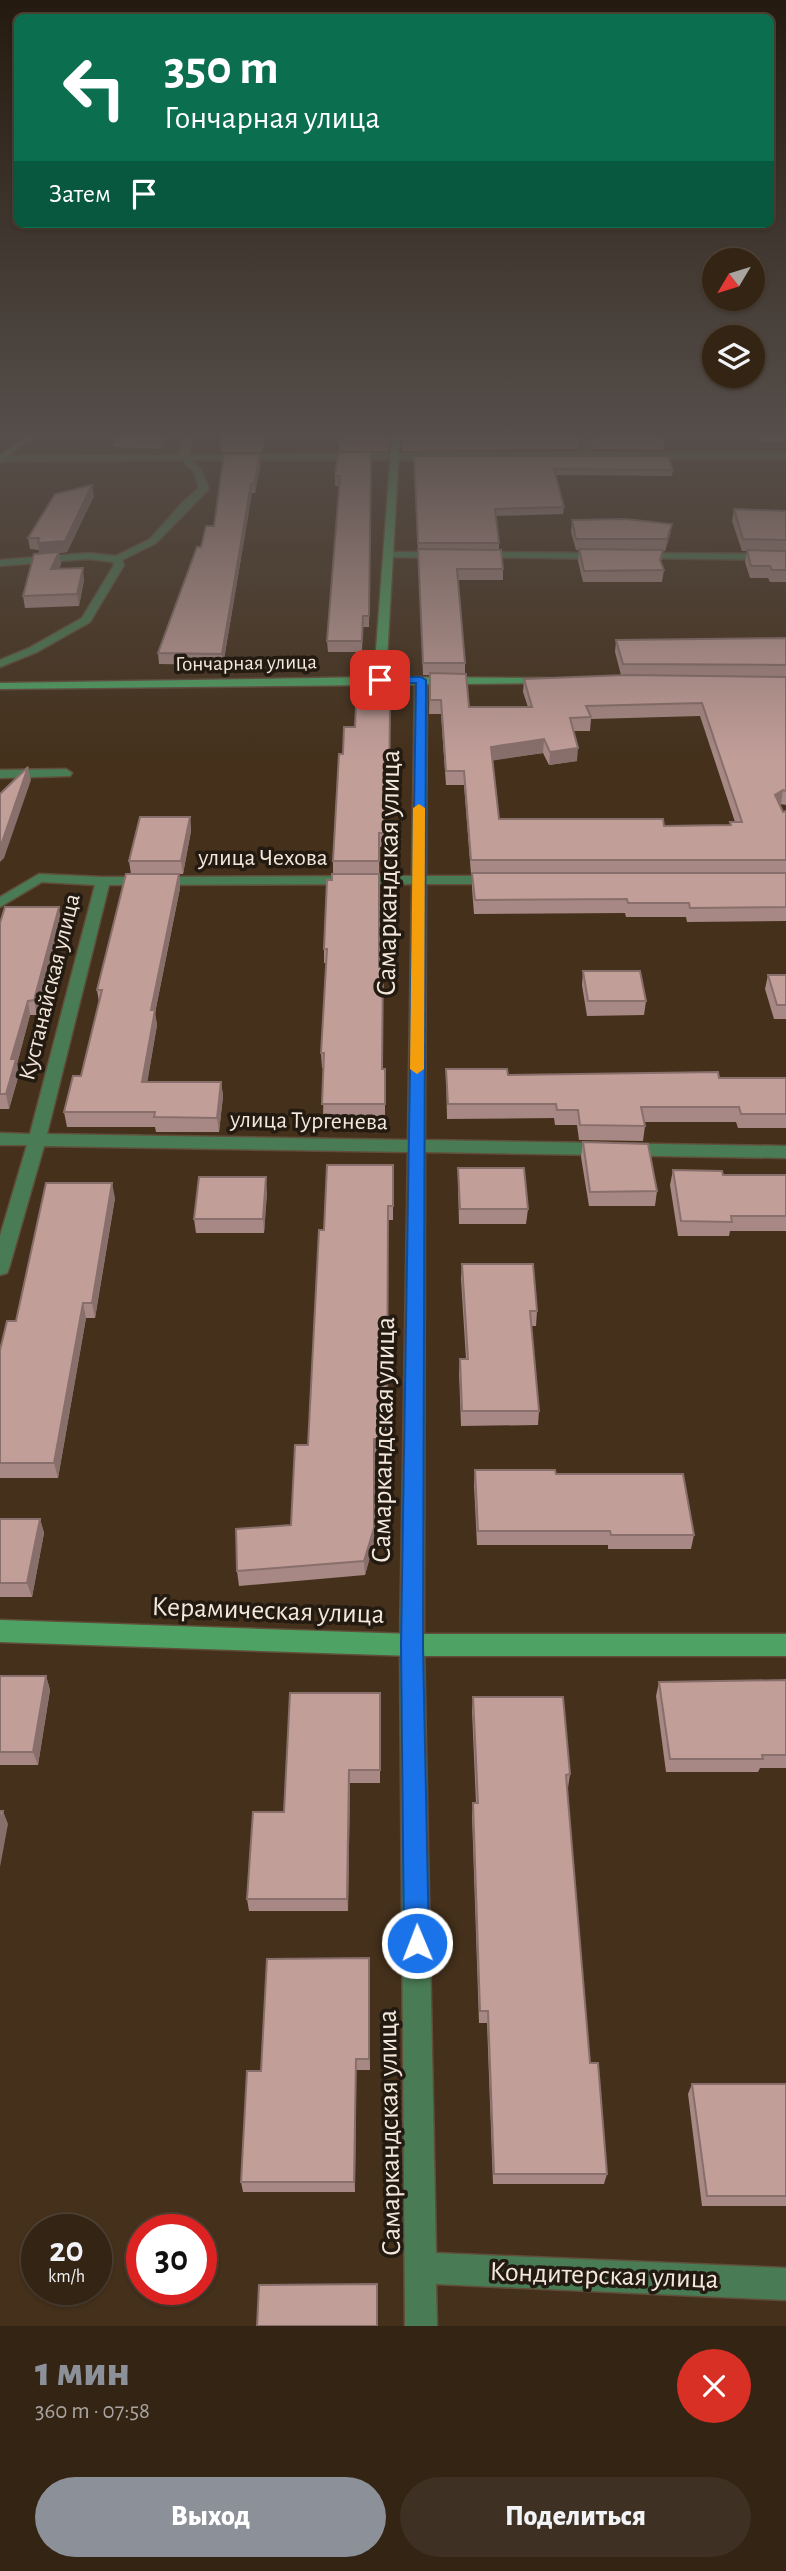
<!DOCTYPE html>
<html lang="ru">
<meta charset="utf-8">
<style>
body{margin:0;font-family:"Alegreya Sans",sans-serif;background:#3e3022;color:#f1f3f6;height:100vh;display:flex;flex-direction:column;font-size:26px;white-space:nowrap}
*{box-sizing:border-box;margin:0}
p{font-size:23px;color:#a9a4a0}
.icon{flex:none;width:38px;height:38px;fill:none;stroke:currentColor;stroke-width:2;stroke-linecap:round;stroke-linejoin:round}
.map{position:relative;height:2326px;overflow:hidden}
.drawer{display:flex;flex-direction:column;background:#332414;flex:1}
.drawer>*{flex:none}
.hud{position:absolute;left:14px;top:14px;width:760px;height:214px;border-radius:10px;box-shadow:0 2px 5px #0004,0 0 0 2px #4e4134;background:#0b6e4f;color:#fff;overflow:hidden}
.needle{width:46px;rotate:232deg}
.controls{position:absolute;left:702px;top:248px;display:grid;gap:14px}
.controls a{display:grid;place-items:center;width:63px;height:63px;border-radius:50%;background:#332414;box-shadow:0 2px 5px #0004,0 0 0 2px #4e4134;font-size:35px}
.speed{position:absolute;left:21px;top:2214px;display:flex;gap:14px;font-size:35px;font-weight:700;text-align:center}
.speed>*{display:grid;place-content:center;width:91px;height:91px;border-radius:50%;background:#332414;box-shadow:0 2px 5px #0004,0 0 0 2px #4e4134;line-height:1}
.speed small{font-size:18px;font-weight:400}
.speed .limit{border:10px solid #d22;background:#fff;color:#111}
.pin{position:absolute;display:grid;place-items:center;width:60px;height:60px;color:#fff;margin:-30px;border-radius:14px;box-shadow:0 4px 10px #0006}
.me{position:absolute;width:77px;margin:-38px;rotate:359deg;stroke-linejoin:round;filter:drop-shadow(0 0 5px #0008)}
.turn{display:flex;align-items:center;gap:24px;height:147px;padding:0 35px;font-size:32px}
.turn .icon{width:91px;height:91px;stroke-width:2.5}
.turn b{display:block;font-size:49px;line-height:60px}
.then{display:flex;align-items:center;height:66px;padding:0 35px;background:#0003;gap:14px;font-size:26px}
.round{display:grid;place-items:center;flex:none;width:74px;height:74px;border-radius:37px;background:#3e3022}
.overview{display:flex;align-items:center;justify-content:space-between;height:119px;padding:0 35px}
h1{font-size:42px;font-weight:800;line-height:52px;color:#8c9099}
.button{display:flex;gap:14px;margin-top:auto;padding:14px 35px}
.button a{flex:1;height:80px;border-radius:42px;background:#8c9099;color:#fff;font-size:28px;font-weight:800;line-height:80px;text-align:center}
.button a+a{background:#3e3022;color:#f1f3f6}
.map>svg:first-child{display:block}
</style>
<div class="map">
<svg width="786" height="2326" viewBox="0 0 786 2326">
<rect width="100%" height="100%" fill="#44301b"/>
<g fill="none" stroke-linecap="round" stroke-linejoin="round">
<g stroke="#604d3a" stroke-width="3">
<g id="street">
<path d="M186,435H194L188,455L582,452L579,435H587L591,452L786,453V459L192,460L202,471L209,489L156,543L122,560L124,565L90,622L37,652L0,667V660L29,648L82,618L114,565L113,562L88,559L0,566V560L88,553L116,556L150,539L183,502L199,488L194,472L182,460L0,462V456L179,455Z"/>
<path d="M390,552H440L445,555L440,558L386,557V553Z"/>
<path d="M478,552L601,553L606,556L601,559L474,557V553Z"/>
<path d="M639,553L786,554V560L635,558L634,556Z"/>
<path d="M421,677L427,680L426,876H496L503,880L496,884H426L425,1140L786,1146V1158L425,1152L424,1645L436,2253L786,2268V2300L436,2284L437,2326H405L400,1645L408,1152L44,1146L9,1268L7,1273L0,1275V1236L27,1145H0V1133L30,1134L95,885L42,882L0,907V897L39,874L103,877L412,876L415,680ZM412,884L408,1140L47,1134L109,885Z"/>
<path d="M66,769L72,773L70,776L0,778V770Z"/>
</g>
</g>
<g stroke="#604d3a" stroke-width="3">
<g id="secondary">
<path d="M27,435H36L0,462V455Z"/>
<path d="M392,435H400L386,677L548,678L552,679V683L0,689V683L374,677Z"/>
<path d="M0,1620L412,1634H786V1656H412L0,1642Z"/>
</g>
</g>
<use href="#street" fill="#497b54" fill-rule="evenodd"/>
<use href="#secondary" fill="#4ea264" fill-rule="evenodd"/>
</g>
<g fill="#a78884" fill-rule="evenodd">
<path d="M112,435H171L161,449L114,447Z"/>
<path d="M267,435L262,452H221L220,442Z"/>
<path d="M391,435L388,451H340L339,441Z"/>
<path d="M402,435L580,439L579,449L402,451Z"/>
<path d="M589,435H663L664,439L663,450L593,449Z"/>
<path d="M758,435H786V442H761Z"/>
<path d="M371,452L369,627H363L362,652H328L327,641L339,486H335V476Z"/>
<path d="M414,456L673,470L672,476L556,475L564,507L563,514L496,516L499,543V550L503,569V580H458L465,663V674L469,707H528L523,692L524,679L621,675L615,652L616,640L786,638V805L780,804L783,812L786,811V921L687,922L686,917H626L625,913L474,914L472,888V874H471L464,785H446L441,714H429L430,675H423ZM700,716L735,822H730V825L664,826L499,819L492,760L543,753L549,765L577,761L573,731H590L591,719Z"/>
<path d="M261,463L255,493H252L223,665L159,664L158,653L201,547Z"/>
<path d="M94,496L67,552L59,553L61,564L59,569L84,580L79,606L25,608L23,596L39,554V550L30,549L28,538Z"/>
<path d="M734,509L786,511V582H770L768,578H750L745,562L747,551H742L732,521Z"/>
<path d="M572,520L672,524L670,535L665,551H663L661,563L664,570L662,582H583L578,561L579,550H576L571,532Z"/>
<path d="M390,704L389,815H385V847H379L380,967L382,1069H385V1119H323L324,1068H322L321,1053L326,963H324V949L333,874V861L343,754L355,727Z"/>
<path d="M190,817L191,831L183,874H179L180,888L155,1013L157,1025L147,1082H221L223,1096L219,1132H156L155,1127H67L64,1112L81,1076L99,1002L97,990L131,874L129,861Z"/>
<path d="M61,921L37,1015H30L17,1064L19,1074L9,1109H0V923Z"/>
<path d="M583,971L646,1001L644,1015L587,1016L582,985Z"/>
<path d="M768,975H786V1019H774L765,989Z"/>
<path d="M446,1069L508,1075L786,1078V1128H738L736,1122H644L645,1126L643,1141L579,1140L577,1125H555L554,1118L447,1119Z"/>
<path d="M583,1142L657,1191L655,1206H589L581,1157Z"/>
<path d="M393,1165V1220H388L387,1453H374V1542L365,1575L239,1586L237,1571L291,1525L308,1445L324,1230Z"/>
<path d="M458,1168L528,1209L526,1224H459L458,1183Z"/>
<path d="M673,1170L723,1175H786V1231H730L729,1236H678L670,1185Z"/>
<path d="M267,1192L264,1233H196L194,1219Z"/>
<path d="M115,1198L95,1318H86L58,1478H0V1350L16,1321Z"/>
<path d="M462,1264L537,1311L536,1326H531L539,1411L538,1425L461,1426L459,1373L460,1359H466L461,1279Z"/>
<path d="M475,1470L556,1474L694,1535L691,1549H608V1545H477L474,1485Z"/>
<path d="M0,1519H40L44,1533L32,1597H0Z"/>
<path d="M0,1676H46L50,1690L38,1765H0Z"/>
<path d="M786,1680V1768H760L758,1772H666L656,1696L659,1682Z"/>
<path d="M380,1693V1783H350L348,1911H249L247,1899L284,1812Z"/>
<path d="M473,1697L570,1774L568,1788H567L590,2063L607,2174L604,2184H493L487,2023H479L472,1816L473,1803H476L472,1711Z"/>
<path d="M369,1958L370,2070H356L355,2192H243L241,2182L261,2071Z"/>
<path d="M692,2084H786V2206H702L688,2094Z"/>
</g>
<g fill="#886f6b">
<path d="M160,435H171L161,449Z"/>
<path d="M263,435H267L262,452V441Z"/>
<path d="M389,435H391L388,451V440Z"/>
<path d="M260,454L261,463L255,493L254,484Z"/>
<path d="M251,484L252,493L223,665L222,654Z"/>
<path d="M92,485L94,496L67,552L59,553L61,564L53,581L39,554L38,543Z"/>
<path d="M672,524L670,535L665,551L667,539Z"/>
<path d="M83,568L84,580L79,606L77,594Z"/>
<path d="M544,739L543,753L490,761L491,747Z"/>
<path d="M578,748L577,761L549,765L550,752Z"/>
<path d="M28,767L31,780L4,858L0,862V846Z"/>
<path d="M783,790L781,804L773,809L775,795Z"/>
<path d="M190,817L191,831L183,874L181,861Z"/>
<path d="M179,874L180,888L155,1013L157,1025L145,1096L142,1082L151,1010Z"/>
<path d="M59,907L61,921L37,1015L34,1000Z"/>
<path d="M28,1001L30,1015L17,1064L19,1074L9,1109L6,1094L11,1059Z"/>
<path d="M221,1082L223,1096L219,1132L217,1118Z"/>
<path d="M266,1177L267,1192L264,1233L263,1219Z"/>
<path d="M112,1183L115,1198L95,1318L92,1303Z"/>
<path d="M83,1303L86,1318L58,1478L54,1463Z"/>
<path d="M374,1439V1542L365,1575L364,1561Z"/>
<path d="M40,1519L44,1533L32,1597L27,1583Z"/>
<path d="M46,1676L50,1690L38,1765L33,1752Z"/>
<path d="M349,1770L350,1783L348,1911L347,1899Z"/>
<path d="M3,1811L8,1824L0,1867V1826Z"/>
<path d="M356,2059V2070L355,2192L354,2182Z"/>
</g>
<g fill="#c29e99" stroke="#886f6b" stroke-width="2" fill-rule="evenodd">
<path d="M222,435H263L262,441L220,442Z"/>
<path d="M340,435H389L388,440L339,441Z"/>
<path d="M402,435H579L580,439L402,440Z"/>
<path d="M593,435H663L664,439H594Z"/>
<path d="M371,452L369,616H363L362,641H327L340,476H335L338,453Z"/>
<path d="M224,454H260L254,484H251L222,654L158,653L197,547H201L206,526H214Z"/>
<path d="M414,456H668L673,470L554,469L564,507L495,509L499,543H418Z"/>
<path d="M92,485L65,541L38,543L39,538H28L55,494Z"/>
<path d="M734,509L786,511V540L743,539Z"/>
<path d="M625,519L672,524L667,539H576L572,520Z"/>
<path d="M418,549L501,550L503,569H457L465,663H423Z"/>
<path d="M579,549L663,550L660,560L664,570L584,571Z"/>
<path d="M747,550L786,551V570H772L770,566H751Z"/>
<path d="M59,552L51,569L83,568L77,594L23,596L34,554Z"/>
<path d="M786,638V665L623,664L616,640Z"/>
<path d="M430,673L466,674L469,707H532L524,679L626,675L786,677V791L783,790L775,795L783,812L786,811V860H471L464,771H446L441,700H430ZM702,703L742,822H730L731,825L664,826L663,819H499L491,747L544,739L550,752L578,748L570,718L591,717L586,706Z"/>
<path d="M356,704H390L389,802H385V833H379V861H333L339,754H343L344,727H355Z"/>
<path d="M28,767L1,845L0,846V794Z"/>
<path d="M140,817H190L181,861H129Z"/>
<path d="M472,873H786V907L690,908L689,903H628L627,899L475,900Z"/>
<path d="M126,874H179L151,1010H155L142,1082H221L217,1118L154,1117L155,1112H64L73,1076H81L102,990H97Z"/>
<path d="M332,874H379V967H383L382,1069H385V1104H322L324,1053H321L327,949H324L327,880H332Z"/>
<path d="M5,907H59L34,1000L28,1001L11,1059H16L6,1094H0V923Z"/>
<path d="M583,971H640L646,1001H588Z"/>
<path d="M768,975H786V1005H777Z"/>
<path d="M446,1069H507L508,1075L718,1072L719,1078H786V1114H741L739,1107H641L645,1126L580,1125L578,1110H557L556,1104H448Z"/>
<path d="M583,1142L648,1144L657,1191L590,1192Z"/>
<path d="M327,1165H393V1206H388L387,1439H374V1528L364,1561L237,1571L236,1529L291,1525L295,1445H308L319,1230H324Z"/>
<path d="M458,1168H524L528,1209H460Z"/>
<path d="M673,1170L722,1171L723,1175H786V1216H731L732,1222L681,1221Z"/>
<path d="M199,1177H266L263,1219H194Z"/>
<path d="M46,1183H112L92,1303H83L54,1463H0V1350L7,1321H16Z"/>
<path d="M462,1264H533L537,1311H530L539,1411H462L460,1359H468Z"/>
<path d="M475,1470H555L556,1474H683L694,1535H611L610,1531H478Z"/>
<path d="M0,1519H40L27,1583H0Z"/>
<path d="M0,1676H46L33,1752H0Z"/>
<path d="M786,1680V1755H762L763,1759H670L659,1682Z"/>
<path d="M290,1693H380V1770H349L347,1899H247L253,1812H284Z"/>
<path d="M473,1697H563L570,1774L566,1775L590,2063H598L607,2174H494L488,2011H480L473,1803H478Z"/>
<path d="M0,1811H3L0,1826Z"/>
<path d="M369,1958V2059H356L354,2182H241L247,2071H261L267,1959Z"/>
<path d="M692,2084H786V2196H707Z"/>
<path d="M377,2284V2326H257L259,2285Z"/>
</g>
<linearGradient id="sky" x2="0" y2="1"><stop stop-color="#251a0f"/><stop offset="0.57" stop-color="#564e4a"/><stop offset="1" stop-color="#564e4a" stop-opacity="0"/></linearGradient>
<rect width="786" height="761" fill="url(#sky)"/>
<path fill="#1a73e8" stroke="#114b97" stroke-width="2" d="M421,677L426,680L423,1646L429,1943L425,1952L417,1956L408,1952L404,1943L401,1646L416,683H380L375,680L380,677Z"/>
<path fill="#f59e0b" d="M419,804L425,808L424,1069L417,1074L410,1069L413,808Z"/>
<g text-anchor="middle" dominant-baseline="central" stroke-width="7" stroke-linejoin="round" paint-order="stroke">
<g font-size="21" fill="#f4e7db" stroke="#231a11">
<text transform="translate(246 663) rotate(-1)">Гончарная улица</text>
</g>
<g font-size="24" fill="#f4e7db" stroke="#231a11">
<text x="263" y="858">улица Чехова</text>
<text transform="translate(50 987) rotate(-76)">Кустанайская улица</text>
<text transform="translate(309 1121) rotate(1)">улица Тургенева</text>
</g>
<g font-size="28" fill="#f4e7db" stroke="#231a11">
<text transform="translate(389 873) rotate(-89)">Самаркандская улица</text>
<text transform="translate(384 1440) rotate(-89)">Самаркандская улица</text>
<text transform="translate(268 1611) rotate(2)">Керамическая улица</text>
<text transform="translate(390 2133) rotate(-91)">Самаркандская улица</text>
<text transform="translate(604 2276) rotate(2)">Кондитерская улица</text>
</g>
</g>
</svg>
<div class="controls">
<a><svg class="needle" viewBox="-14 -14 28 28"><path d="M0-13l5 13h-10z" fill="#e53935"/><path d="M0 13l5-13h-10z" fill="#a9a4a0"/></svg></a>
<a><svg class="icon" aria-label="layers" viewBox="0 0 24 24"><path d="M12 4l9 5-9 5-9-5zM3 14l9 5 9-5"/></svg></a>
</div>
<div class="speed"><div>20<small>km/h</small></div><div class="limit">30</div></div>
<div class="pin" style="left:380px;top:680px;background:#d93025"><svg class="icon" aria-label="arrive" viewBox="0 0 24 24"><path d="M6 21V4h12l-3 4 3 4H6"/></svg></div>
<svg class="me" style="left:417px;top:1943px" viewBox="-20 -20 40 40"><circle r="17" fill="#1a73e8" stroke="#fff" stroke-width="3"/><path d="M0-11L8 9 0 5-8 9z" fill="#fff"/></svg>
<div class="hud">
<div class="turn"><svg class="icon" aria-label="left" viewBox="0 0 24 24"><path d="M17 20v-9H6M10 6l-5 5 5 5"/></svg><div><b>350 m</b>Гончарная улица</div></div>
<div class="then">Затем<svg class="icon" aria-label="arrive" viewBox="0 0 24 24"><path d="M6 21V4h12l-3 4 3 4H6"/></svg></div>
</div>
</div>
<section class="drawer">
<div class="overview"><div><h1>1 мин</h1><p>360 m · 07:58</p></div><a class="round" style="background:#d93025;color:#fff"><svg class="icon" aria-label="close" viewBox="0 0 24 24"><path d="M6 6l12 12M18 6L6 18"/></svg></a></div>
<div class="button"><a>Выход</a><a>Поделиться</a></div>
</section>
